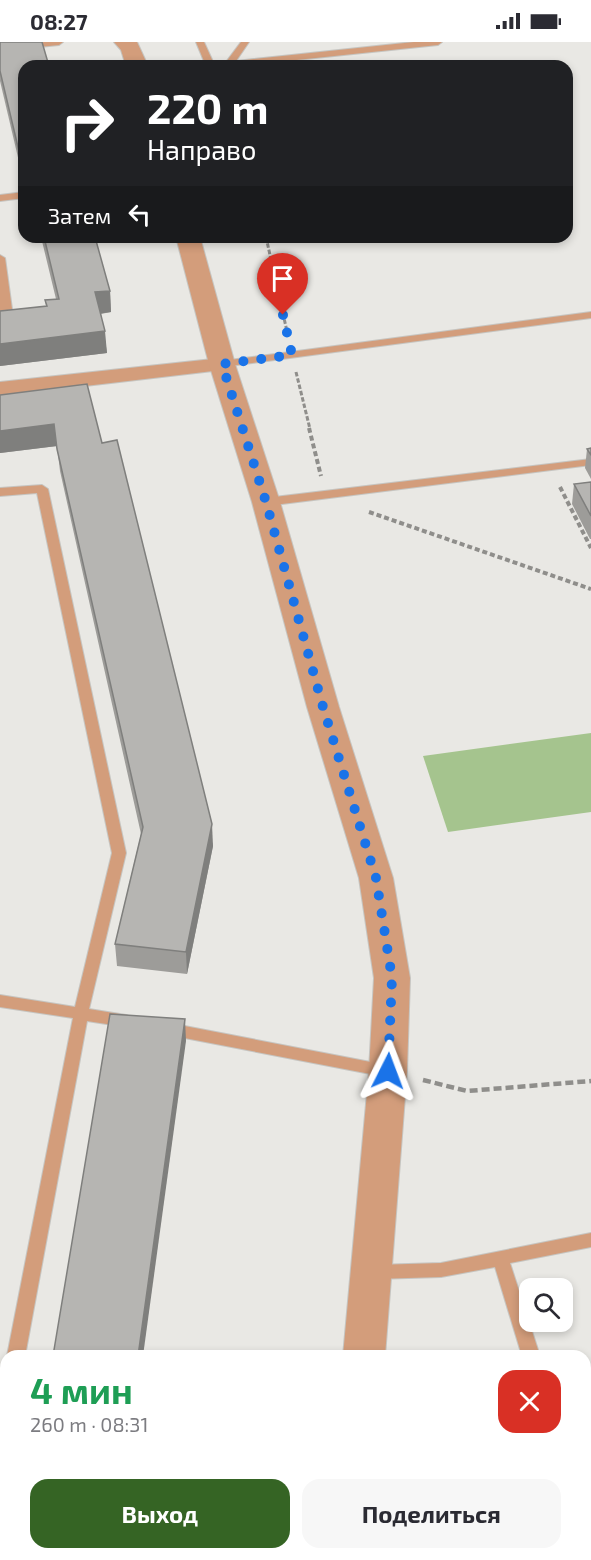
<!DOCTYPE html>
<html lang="ru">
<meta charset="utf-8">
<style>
body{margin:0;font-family:"Exo 2",sans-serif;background:#f7f7f7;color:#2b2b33;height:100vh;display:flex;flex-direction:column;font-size:22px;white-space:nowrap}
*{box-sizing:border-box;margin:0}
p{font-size:20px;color:#7c7c81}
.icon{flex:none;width:33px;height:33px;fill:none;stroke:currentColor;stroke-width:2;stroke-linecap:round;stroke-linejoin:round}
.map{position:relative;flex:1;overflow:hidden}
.sheet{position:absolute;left:0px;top:1308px;width:591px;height:210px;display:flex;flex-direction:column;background:#fff;border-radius:18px 18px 0 0;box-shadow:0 3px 9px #0003}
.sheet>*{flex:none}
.top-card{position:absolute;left:18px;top:18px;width:555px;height:183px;border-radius:18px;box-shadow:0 3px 9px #0003;background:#202124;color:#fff;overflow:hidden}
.fabs{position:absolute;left:519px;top:1236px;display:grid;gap:12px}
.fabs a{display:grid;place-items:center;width:54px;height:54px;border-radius:12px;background:#fff;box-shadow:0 3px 9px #0003;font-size:30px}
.pin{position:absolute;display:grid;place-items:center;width:51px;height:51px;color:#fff;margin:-62px -26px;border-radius:50% 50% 50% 0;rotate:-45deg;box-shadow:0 0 6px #0007}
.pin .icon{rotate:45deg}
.me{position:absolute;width:66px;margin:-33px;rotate:3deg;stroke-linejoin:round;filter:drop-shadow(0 0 4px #0008)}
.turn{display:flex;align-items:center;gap:21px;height:126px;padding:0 30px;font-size:27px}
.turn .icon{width:78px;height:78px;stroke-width:2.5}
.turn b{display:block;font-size:42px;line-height:51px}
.then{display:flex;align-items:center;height:57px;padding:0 30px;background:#0003;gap:12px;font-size:22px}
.round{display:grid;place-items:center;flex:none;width:63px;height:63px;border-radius:18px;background:#f7f7f7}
.headline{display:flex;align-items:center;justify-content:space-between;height:102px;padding:0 30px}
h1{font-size:36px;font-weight:700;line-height:45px;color:#1e9e55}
.action{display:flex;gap:12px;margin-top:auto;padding:12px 30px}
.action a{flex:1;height:69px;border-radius:18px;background:#356424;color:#fff;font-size:24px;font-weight:700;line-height:69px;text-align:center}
.action a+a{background:#f7f7f7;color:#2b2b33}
.status{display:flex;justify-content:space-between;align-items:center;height:42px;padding:0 30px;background:#fff;direction:ltr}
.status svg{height:16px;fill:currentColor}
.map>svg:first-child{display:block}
</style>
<div class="status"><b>08:27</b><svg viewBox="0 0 49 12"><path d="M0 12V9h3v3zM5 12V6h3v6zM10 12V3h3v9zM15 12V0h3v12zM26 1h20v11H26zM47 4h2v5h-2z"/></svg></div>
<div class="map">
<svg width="591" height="1518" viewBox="0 0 591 1518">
<rect width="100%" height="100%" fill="#e9e8e4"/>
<path fill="#a5c48e" d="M591,691V770L448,790L423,714Z"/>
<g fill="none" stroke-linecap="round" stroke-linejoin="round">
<g stroke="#c6c5c1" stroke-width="2">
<g id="service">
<path d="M33,0H63L59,3L0,9V3Z"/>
<path d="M196,0H204L214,22L226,20L241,0H249L236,19L414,0H442L438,3L241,24H206Z"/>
<path d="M24,150V156L0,159V153Z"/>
<path d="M0,213L5,216L12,267L0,271Z"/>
<path d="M591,270V276L222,325L217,322L222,319Z"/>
<path d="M591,417V423L266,464L260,460L266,456Z"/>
<path d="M42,443L48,447L126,811L89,967L126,973L131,975L133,979L131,983L126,985L87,979L25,1314H7L73,976L0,965V953L75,965L112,811L37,451L0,454V446Z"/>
<path d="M169,981L386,1023L391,1025L394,1029L391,1033L386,1035L169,993L164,991L162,987L164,983Z"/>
<path d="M591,1191V1205L510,1221L540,1314H522L495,1225L441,1235L375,1237L369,1235L367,1230L369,1225L375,1223L441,1221Z"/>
<path d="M6,1361V1407L0,1409V1363Z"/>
<path d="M585,1481L591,1484V1518L585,1516L583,1512H585Z"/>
</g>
</g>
<g stroke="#c6c5c1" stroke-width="2">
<path id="minor" d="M222,316L230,317L233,322L230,327L0,354V340Z"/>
</g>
<g stroke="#c6c5c1" stroke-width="2">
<g id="tertiary">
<path d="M114,0H137L148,24H126L121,8Z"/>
<path d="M176,195H200L235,322L280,460L339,665L393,836L410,936L407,1029L385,1314H343L369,1029L374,936L359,836L307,665L252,460L209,322Z"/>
<rect x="329" y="1512" width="44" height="6"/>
</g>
</g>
<g stroke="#8f8e8b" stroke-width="3" stroke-dasharray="4.5 2" stroke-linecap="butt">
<path d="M266,195L288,294"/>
<path d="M296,330L310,387"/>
</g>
<g stroke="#8f8e8b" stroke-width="4" stroke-dasharray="5 3" stroke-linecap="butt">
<path d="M309,386L321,434"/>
<path d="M560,445L591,506"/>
<path d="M369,470L591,547"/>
</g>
<path stroke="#8f8e8b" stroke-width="4.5" stroke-dasharray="8 4" stroke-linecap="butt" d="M423,1038L467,1049L591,1039"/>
<use href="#service" fill="#d39d7b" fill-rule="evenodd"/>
<use href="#minor" fill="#d39d7b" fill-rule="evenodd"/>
<use href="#tertiary" fill="#d39d7b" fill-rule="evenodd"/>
</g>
<g fill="#9d9c99">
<path d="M0,0L24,24V141L0,39Z"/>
<path d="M41,195H95L110,249L111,270L101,272L107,311L0,324V269L46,264L45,258L56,257Z"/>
<path d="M0,353L102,401L213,804L187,932L117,924L115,902L141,792L60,429L57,404L0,411Z"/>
<path d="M591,406V437L585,426L587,407Z"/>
<path d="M591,440V497H590L572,462L574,442Z"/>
</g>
<g fill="#7f7f7d">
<path d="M22,122H24V139Z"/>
<path d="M110,249L111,270L97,272L95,250Z"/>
<path d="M105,289L107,311L0,324V302Z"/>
<path d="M54,382L57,404L0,411V389Z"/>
<path d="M212,782L213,804L187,932L186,910Z"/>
<path d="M185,977L186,999L143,1314H138Z"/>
<path d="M110,1512H116L115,1518H109Z"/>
</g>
<g fill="#b6b5b2" stroke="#7f7f7d" stroke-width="1.5">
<path d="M0,0H42L49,24H24V122H22L0,29Z"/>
<path d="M44,195H95L110,249L95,250L105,289L0,302V269L47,264L45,258L59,257Z"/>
<path d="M87,342L102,401L117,398L212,782L186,910L115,902L143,785L57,407L54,382L0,389V353Z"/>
<path d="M591,406V413L587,407Z"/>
<path d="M591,440V474L574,442Z"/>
<path d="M110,972L185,977L138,1314H53Z"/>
<path d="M19,1512H110L109,1518H18Z"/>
</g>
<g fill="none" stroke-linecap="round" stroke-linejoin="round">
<path stroke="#1a73e8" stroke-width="10" stroke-dasharray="0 18" d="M283,273L292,313L222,322L266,460L323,665L376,836L392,936L388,1029"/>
</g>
</svg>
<div class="fabs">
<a><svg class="icon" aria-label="search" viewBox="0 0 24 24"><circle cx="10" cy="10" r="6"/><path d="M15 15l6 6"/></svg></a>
</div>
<div class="pin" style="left:283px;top:273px;background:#d93025"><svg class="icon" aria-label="arrive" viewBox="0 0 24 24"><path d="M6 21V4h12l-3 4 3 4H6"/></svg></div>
<svg class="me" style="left:388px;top:1029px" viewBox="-20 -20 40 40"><path d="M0-17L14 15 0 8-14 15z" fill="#1a73e8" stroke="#fff" stroke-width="4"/></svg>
<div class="top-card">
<div class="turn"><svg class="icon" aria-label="right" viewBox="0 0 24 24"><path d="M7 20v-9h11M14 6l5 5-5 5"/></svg><div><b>220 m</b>Направо</div></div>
<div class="then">Затем<svg class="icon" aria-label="left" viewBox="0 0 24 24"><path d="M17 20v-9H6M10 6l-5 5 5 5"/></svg></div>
</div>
<section class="sheet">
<div class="headline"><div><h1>4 мин</h1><p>260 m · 08:31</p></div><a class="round" style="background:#d93025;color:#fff"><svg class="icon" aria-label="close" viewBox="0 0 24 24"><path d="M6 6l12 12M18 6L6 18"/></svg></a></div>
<div class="action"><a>Выход</a><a>Поделиться</a></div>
</section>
</div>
